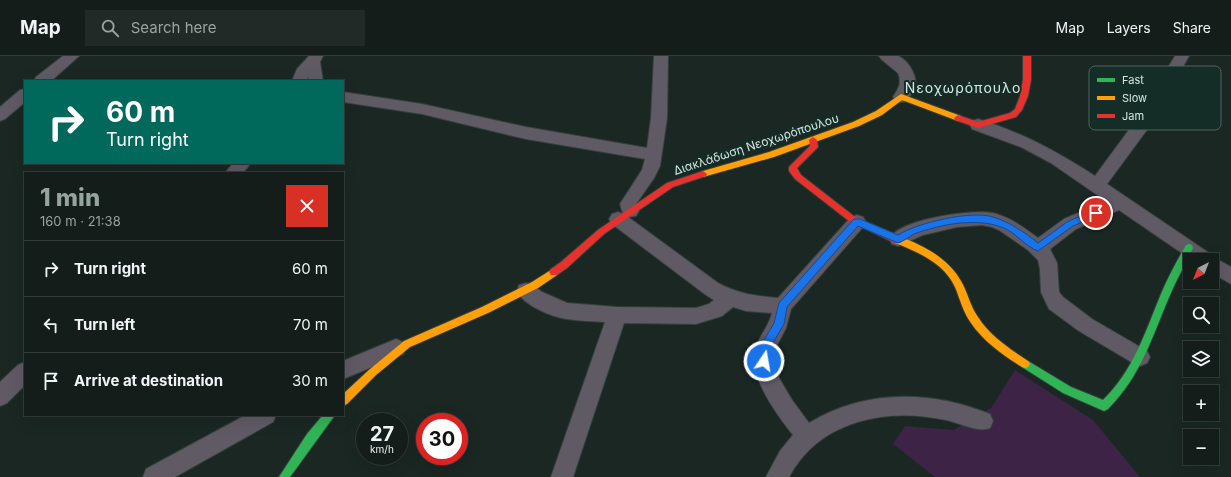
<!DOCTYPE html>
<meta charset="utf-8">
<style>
body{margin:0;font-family:Inter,sans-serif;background:#212a27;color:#f1f3f6;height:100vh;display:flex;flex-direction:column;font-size:15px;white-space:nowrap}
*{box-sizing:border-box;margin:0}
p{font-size:13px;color:#9da2a2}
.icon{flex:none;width:22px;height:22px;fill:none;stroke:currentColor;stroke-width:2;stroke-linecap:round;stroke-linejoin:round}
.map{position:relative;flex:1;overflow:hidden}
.panel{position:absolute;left:24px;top:116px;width:320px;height:244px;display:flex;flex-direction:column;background:#141d1a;border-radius:0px;box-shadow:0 4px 16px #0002,0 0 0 1px #333b39}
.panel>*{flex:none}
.banner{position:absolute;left:24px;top:24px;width:320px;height:84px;border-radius:0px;box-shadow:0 4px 16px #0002,0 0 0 1px #333b39;background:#00695c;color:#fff;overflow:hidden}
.needle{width:26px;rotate:222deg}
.controls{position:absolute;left:1183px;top:197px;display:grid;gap:8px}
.controls a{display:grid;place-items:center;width:36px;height:36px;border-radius:0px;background:#141d1a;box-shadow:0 4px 16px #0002,0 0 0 1px #333b39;font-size:20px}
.speed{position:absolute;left:356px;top:357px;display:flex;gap:8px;font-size:20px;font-weight:700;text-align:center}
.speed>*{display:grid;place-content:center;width:52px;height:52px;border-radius:50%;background:#141d1a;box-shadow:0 4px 16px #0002,0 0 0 1px #333b39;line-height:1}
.speed small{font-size:10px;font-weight:400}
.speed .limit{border:6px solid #d22;background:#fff;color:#111}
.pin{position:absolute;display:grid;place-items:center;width:34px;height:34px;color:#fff;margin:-17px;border:2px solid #fff;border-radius:50%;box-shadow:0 1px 4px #0007}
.me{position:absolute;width:44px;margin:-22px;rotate:12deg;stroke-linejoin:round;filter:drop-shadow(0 0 3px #0008)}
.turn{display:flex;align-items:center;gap:14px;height:84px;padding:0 16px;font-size:18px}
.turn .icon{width:52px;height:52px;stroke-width:2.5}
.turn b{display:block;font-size:28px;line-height:34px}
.round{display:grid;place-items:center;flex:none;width:42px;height:42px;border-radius:0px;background:#212a27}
.head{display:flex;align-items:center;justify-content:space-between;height:68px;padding:0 16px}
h1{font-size:24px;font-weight:800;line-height:30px;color:#95a39e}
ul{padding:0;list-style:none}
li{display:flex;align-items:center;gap:12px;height:56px;padding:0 16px;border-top:1px solid #333b39}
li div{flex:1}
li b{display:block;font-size:15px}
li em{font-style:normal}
header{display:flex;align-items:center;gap:24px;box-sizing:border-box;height:56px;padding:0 20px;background:#141d1a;border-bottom:1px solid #333b39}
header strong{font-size:19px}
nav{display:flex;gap:22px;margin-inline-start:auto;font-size:14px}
.search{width:280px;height:36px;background:#212a27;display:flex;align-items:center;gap:10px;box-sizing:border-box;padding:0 14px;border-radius:0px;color:#9da2a2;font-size:15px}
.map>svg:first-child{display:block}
</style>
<header>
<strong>Map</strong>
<div class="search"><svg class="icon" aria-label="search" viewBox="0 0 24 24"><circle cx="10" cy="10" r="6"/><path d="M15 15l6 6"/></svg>Search here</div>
<nav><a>Map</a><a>Layers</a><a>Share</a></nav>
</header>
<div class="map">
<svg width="1231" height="421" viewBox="0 0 1231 421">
<rect width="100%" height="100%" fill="#1a2723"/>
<path fill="#3d2447" d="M1015,314L1093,364L1140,421H935L893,388L905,370L954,374L991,352Z"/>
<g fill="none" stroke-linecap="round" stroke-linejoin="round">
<g stroke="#35413d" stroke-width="2">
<g id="street">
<path d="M63,0H79L51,25H34L36,21Z"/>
<path d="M309,0H323L320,6L323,25H309L308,21L306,25H292L297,13Z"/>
<path d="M654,0H668L667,62L660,110L654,122L636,148L639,155L636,160L628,161L718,227C738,238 756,240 778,242L851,161L857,159L863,161L866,166L863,171L791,253L786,272L775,293L773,302L779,322L792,344L809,367C865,333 931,334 990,358L993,365L990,372C978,377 960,367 946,364C887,351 819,364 789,421H766L780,395L793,379C777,359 746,318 756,291C760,279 769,270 772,257L746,255L733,251L722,260L696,268L624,267L573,421H551L605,266C593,265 580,265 567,263C552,261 523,249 517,235L519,229L526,227L533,229L542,236L567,247L617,251L696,252L709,248L714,244L706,239L612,168L609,163L612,158L618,156L623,158L620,148L642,114L645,103L526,83L422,58L343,46V36L422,48L526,71L647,92L651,62Z"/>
<path d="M879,0C884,0 893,0 898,0C908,4 918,20 915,31C913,36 909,41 906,45L901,46L896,45L893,41C899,32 902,27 898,17L881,3Z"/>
<path d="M1175,0H1189L1149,71L1107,128L1212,199L1213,201L1231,211V228L1212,217V204H1192L1119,154L1076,173L1050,193L1057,207L1059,236L1063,241L1092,263L1147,295L1150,301L1147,307L1140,310L1133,307L1079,275L1049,253L1041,236L1040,213L1038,204L1028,194L999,174L992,171L982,169L957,171L923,179L898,190L892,188L889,183C899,163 972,153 993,157C1010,161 1024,172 1038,182L1064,163L1106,145L1051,107L1021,91L972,73L970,69L972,65L978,63C1023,77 1056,95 1095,120L1137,63Z"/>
<path d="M25,33V46L5,63L0,65V51L20,34Z"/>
<path d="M233,107H251L243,117H225Z"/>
<path d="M396,283L403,286L406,292L403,298L343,323V305Z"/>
<path d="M25,306V329L7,347L0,350V326L18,309Z"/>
<path d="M246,359H276L273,366L175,421H143L146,413Z"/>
</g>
</g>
<g stroke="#35413d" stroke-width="2">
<g id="fast">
<path d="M1189,188L1192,189L1193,192C1186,208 1177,222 1170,239C1152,281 1141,320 1108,353L1104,355L1063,337L1022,311L1020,308L1022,305L1025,304L1028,305L1071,331L1103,344C1133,315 1145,277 1161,238C1168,221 1177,205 1186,189Z"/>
<path d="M323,359H335L290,421H279L307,378Z"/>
</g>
</g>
<g stroke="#35413d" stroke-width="2">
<g id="slow">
<path d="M901,38L961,60L962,62L958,65L902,44L882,59L859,70L774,101L703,121L699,118L703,115L769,96L853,66L876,55Z"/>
<path d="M898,180C923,189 948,202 961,225C968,237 970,250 978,261C990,280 1010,293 1028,305L1030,308L1028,311L1025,312L1022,311C1003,299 984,286 971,267C963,256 960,243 955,231C944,207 918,196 895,187L894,184L895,181Z"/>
<path d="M554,212L557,213L559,216L557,219L538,232L488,257L410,291L376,319L347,348L343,350V338L370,313L404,285L482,251L532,226Z"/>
</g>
</g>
<g stroke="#35413d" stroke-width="2">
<g id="jam">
<path d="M1023,0H1031V24L1028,40L1022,54L1016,61L978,72L955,64L954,62L958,59L978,66L1010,57L1015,53L1020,40L1023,24Z"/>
<path d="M813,81L817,84L818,91L797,112L801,119L855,161L901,181L902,184L901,187H895L849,165L795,123L789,115V111L810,90L809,84Z"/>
<path d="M703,115L707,118L706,120L673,131L604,178L567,212L557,219H551L549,216L551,213L561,206L598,174L667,127Z"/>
</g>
</g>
<use href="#street" fill="#605a65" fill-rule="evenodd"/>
<use href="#fast" fill="#30b455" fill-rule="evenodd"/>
<use href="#slow" fill="#ff9f0a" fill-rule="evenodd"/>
<use href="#jam" fill="#e5322d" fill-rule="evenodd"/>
</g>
<path fill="#1a73e8" stroke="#114b97" d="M1096,153L1100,157L1099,159L1073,170L1038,195C1027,191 1018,180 1008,174C981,160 941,168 914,178C909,181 904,185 898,187L858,170L787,251L784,268L770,292L768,308L764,309L760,308L759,305L760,291L774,267L779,247L854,163H860L898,179C917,167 971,154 993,161C1010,166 1024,176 1038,187L1067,166Z"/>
<g text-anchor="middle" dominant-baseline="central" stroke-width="4" stroke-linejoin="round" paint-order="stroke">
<g font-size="12" fill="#d7e6e1" stroke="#142d26">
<text transform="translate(756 88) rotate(-18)">Διακλάδωση Νεοχωρόπουλου</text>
</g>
<g font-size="14" letter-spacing="1" fill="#d7e6e1" stroke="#142d26">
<text x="963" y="31">Νεοχωρόπουλο</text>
</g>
</g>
<rect x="1089" y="10" width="132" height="64" rx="6" fill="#142d26" stroke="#4e645e" stroke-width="1"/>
<rect x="1097" y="22" width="18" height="4" fill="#30b455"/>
<rect x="1097" y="40" width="18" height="4" fill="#ff9f0a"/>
<rect x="1097" y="58" width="18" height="4" fill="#e5322d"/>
<g font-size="11" fill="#d7e6e1">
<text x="1122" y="28">Fast</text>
<text x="1122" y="46">Slow</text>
<text x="1122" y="64">Jam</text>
</g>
</svg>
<div class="controls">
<a><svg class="needle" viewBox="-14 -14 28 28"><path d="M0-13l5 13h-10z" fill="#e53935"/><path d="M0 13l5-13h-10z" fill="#9da2a2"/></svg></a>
<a><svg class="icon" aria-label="search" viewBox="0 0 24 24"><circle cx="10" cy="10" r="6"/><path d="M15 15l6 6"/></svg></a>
<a><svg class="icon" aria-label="layers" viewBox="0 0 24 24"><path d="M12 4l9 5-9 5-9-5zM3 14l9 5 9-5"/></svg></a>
<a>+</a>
<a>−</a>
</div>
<div class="speed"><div>27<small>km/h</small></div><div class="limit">30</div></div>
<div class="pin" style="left:1096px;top:157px;background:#d93025"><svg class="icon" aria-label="arrive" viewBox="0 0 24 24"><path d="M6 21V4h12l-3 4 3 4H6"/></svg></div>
<svg class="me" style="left:764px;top:305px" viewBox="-20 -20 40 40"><circle r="17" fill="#1a73e8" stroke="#fff" stroke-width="3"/><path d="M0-11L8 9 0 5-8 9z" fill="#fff"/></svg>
<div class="banner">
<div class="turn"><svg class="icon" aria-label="right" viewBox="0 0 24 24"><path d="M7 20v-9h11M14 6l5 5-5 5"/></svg><div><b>60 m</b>Turn right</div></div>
</div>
<section class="panel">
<div class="head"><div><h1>1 min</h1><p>160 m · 21:38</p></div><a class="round" style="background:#d93025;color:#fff"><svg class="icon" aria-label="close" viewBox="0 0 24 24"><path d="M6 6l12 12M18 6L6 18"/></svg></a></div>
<ul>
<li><svg class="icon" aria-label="right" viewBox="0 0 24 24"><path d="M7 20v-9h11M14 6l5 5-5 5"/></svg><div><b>Turn right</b></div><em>60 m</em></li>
<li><svg class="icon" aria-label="left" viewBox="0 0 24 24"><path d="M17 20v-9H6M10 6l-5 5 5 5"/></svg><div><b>Turn left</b></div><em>70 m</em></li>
<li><svg class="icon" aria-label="arrive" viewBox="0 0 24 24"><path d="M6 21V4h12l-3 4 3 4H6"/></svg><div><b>Arrive at destination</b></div><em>30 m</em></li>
</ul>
</section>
</div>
